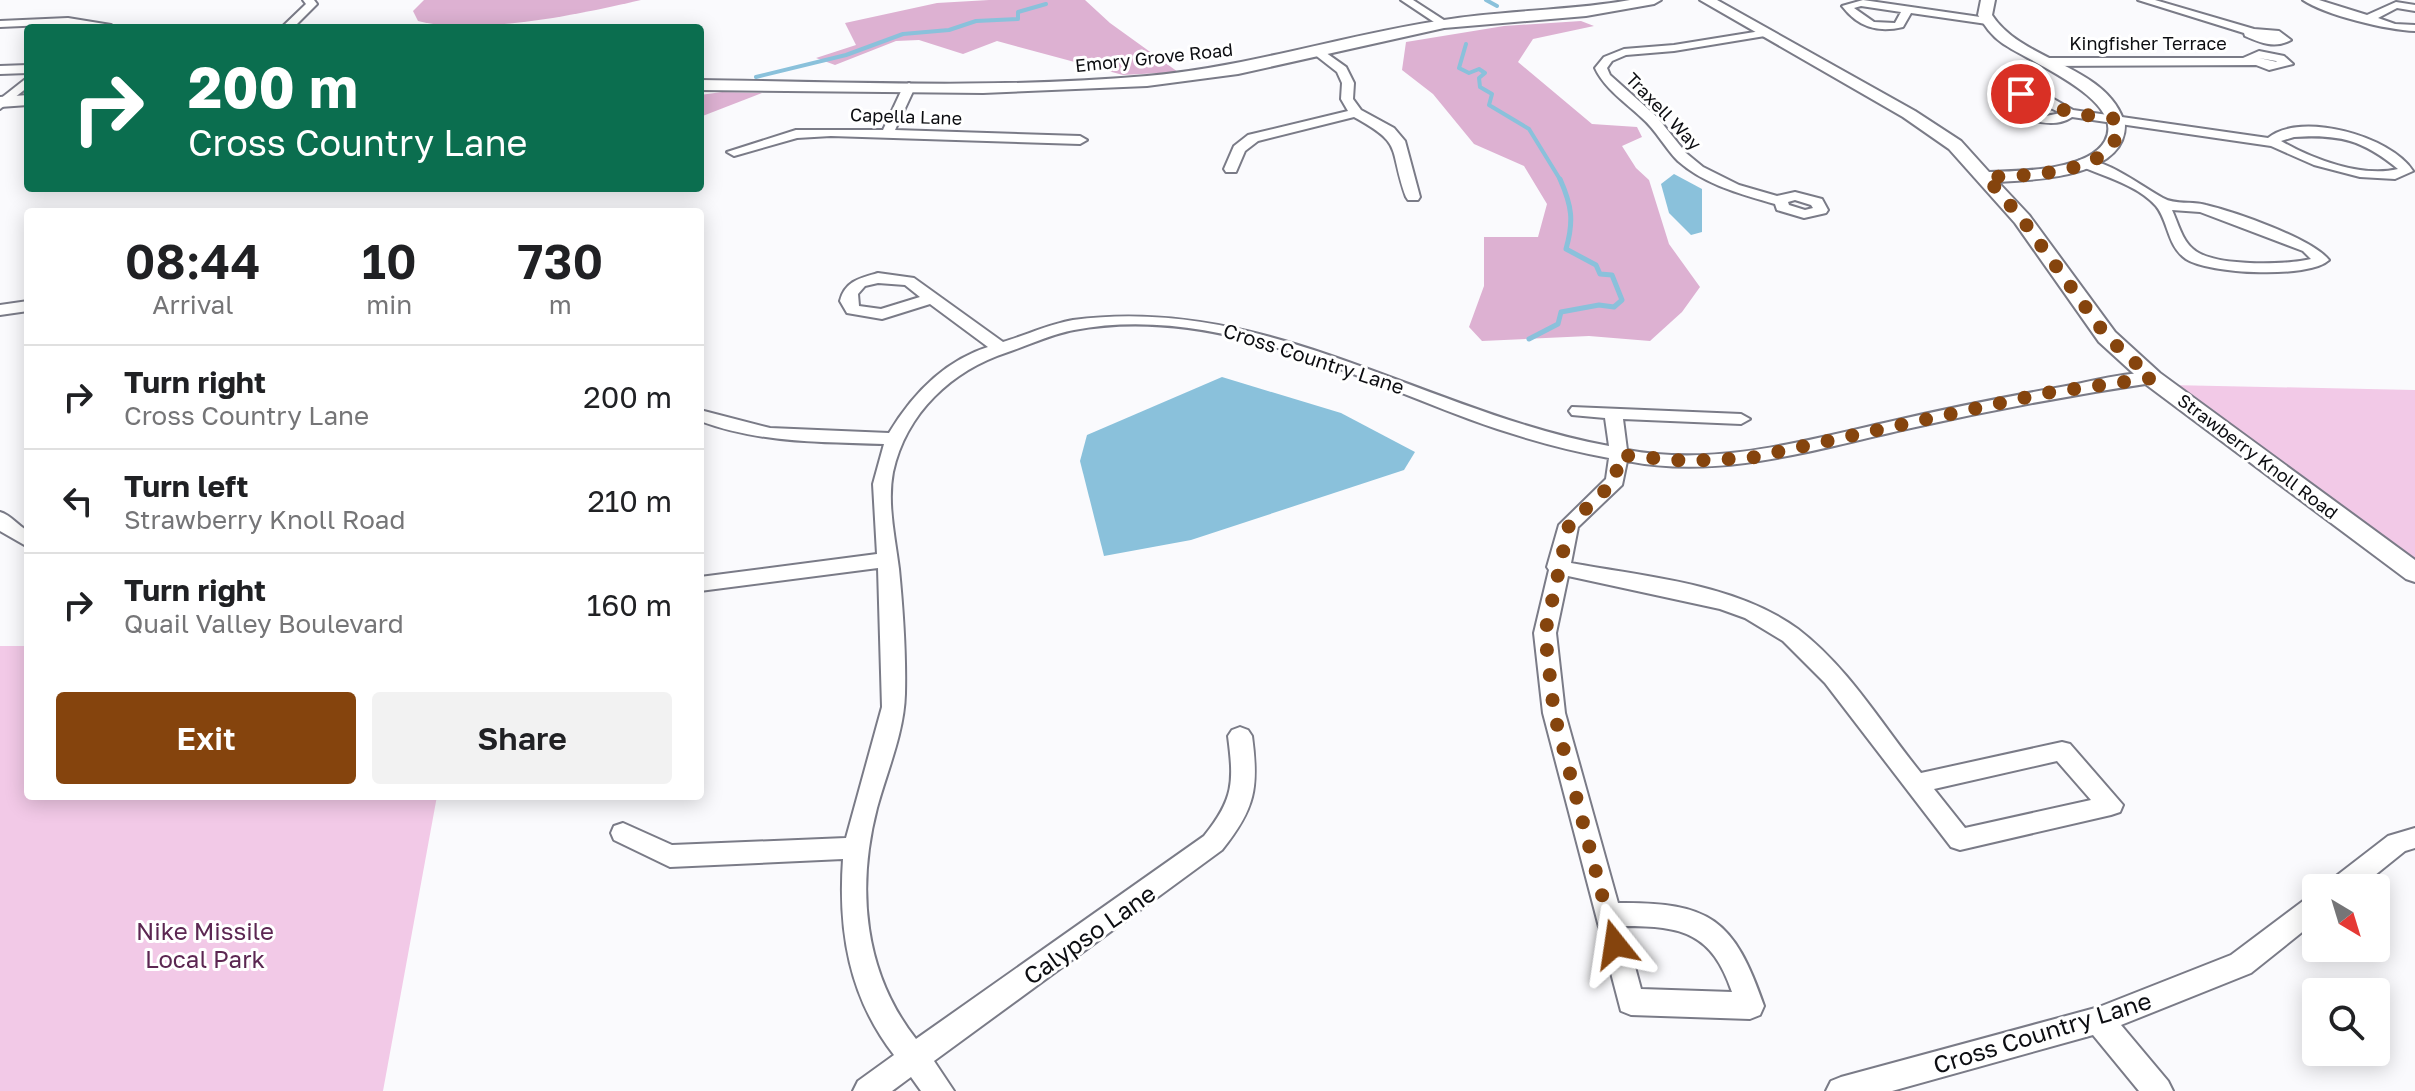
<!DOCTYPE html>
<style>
body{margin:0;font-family:"Golos Text",sans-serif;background:#f2f2f2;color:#202124;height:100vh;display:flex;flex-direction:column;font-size:30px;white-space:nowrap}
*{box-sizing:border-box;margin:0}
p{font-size:26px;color:#757577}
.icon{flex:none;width:44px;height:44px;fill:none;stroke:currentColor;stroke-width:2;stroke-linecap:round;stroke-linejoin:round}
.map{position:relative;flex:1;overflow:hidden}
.side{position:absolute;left:24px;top:208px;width:680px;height:592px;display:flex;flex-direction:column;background:#fff;border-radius:8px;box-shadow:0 4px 20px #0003}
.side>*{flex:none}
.guide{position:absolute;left:24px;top:24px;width:680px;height:168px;border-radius:8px;box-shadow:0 4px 20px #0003;background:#0b6e4f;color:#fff;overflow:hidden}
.needle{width:52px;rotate:142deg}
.fabs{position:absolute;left:2302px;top:874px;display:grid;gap:16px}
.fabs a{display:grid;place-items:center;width:88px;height:88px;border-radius:8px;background:#fff;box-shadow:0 4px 20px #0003;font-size:40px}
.pin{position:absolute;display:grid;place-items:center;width:68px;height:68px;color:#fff;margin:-34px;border:4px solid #fff;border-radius:50%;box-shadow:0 2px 8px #0007}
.me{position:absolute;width:88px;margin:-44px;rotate:345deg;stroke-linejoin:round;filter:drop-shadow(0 0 6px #0008)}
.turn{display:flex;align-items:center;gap:28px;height:168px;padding:0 32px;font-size:36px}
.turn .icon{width:104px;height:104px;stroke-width:2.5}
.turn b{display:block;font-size:56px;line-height:68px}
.eta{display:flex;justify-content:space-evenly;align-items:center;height:136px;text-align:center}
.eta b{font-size:48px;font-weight:600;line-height:56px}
.primary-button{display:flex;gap:16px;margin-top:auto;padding:16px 32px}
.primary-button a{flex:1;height:92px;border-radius:8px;background:#85440d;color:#fff;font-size:32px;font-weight:600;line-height:92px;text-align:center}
.primary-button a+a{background:#f2f2f2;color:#202124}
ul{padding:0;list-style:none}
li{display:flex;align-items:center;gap:24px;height:104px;padding:0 32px;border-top:2px solid #e0e0e0}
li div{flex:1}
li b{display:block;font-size:30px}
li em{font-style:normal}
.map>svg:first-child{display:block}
</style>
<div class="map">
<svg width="2415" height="1091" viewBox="0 0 2415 1091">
<rect width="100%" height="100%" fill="#fafafd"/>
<g fill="#f2c9e7">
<path d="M2170,385L2415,390V569Z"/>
<path d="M0,646H28V796H437L383,1091H0Z"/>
</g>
<g fill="#ddb1d2">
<path d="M424,0H641C581,14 477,36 418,21L413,11Z"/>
<path d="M989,0H1085L1110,23L1178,72L1123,75L997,41L963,54L919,40L896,41L835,65L816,58L856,45L845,23L937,3Z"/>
<path d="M1581,21L1594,26L1533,39L1518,62L1592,124L1637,127L1642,137L1622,146L1636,168L1649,180L1669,244L1700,287L1682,312L1650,341L1589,336L1482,341L1469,327L1484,286V237H1538L1547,204L1524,166L1474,144L1433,94L1402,70L1406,42L1504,26Z"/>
<path d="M722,92L762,93L700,117V95Z"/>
</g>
<g fill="#8ac1db">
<path d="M1674,174L1702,189V232L1691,235L1669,213L1661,184Z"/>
<path d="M1222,377L1341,413L1415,452L1404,470L1191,540L1104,556L1080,461L1087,435Z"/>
</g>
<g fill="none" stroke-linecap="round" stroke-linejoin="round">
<g stroke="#8ac1db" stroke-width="4">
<path d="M1486,0L1497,6"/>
<path d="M1466,44L1459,68L1469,73L1479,69L1485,73L1479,78L1480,87L1492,94L1489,105L1529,129L1561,181"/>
<path d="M756,77L846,55L903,34L949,30L976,21L1018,19V12L1046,4"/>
</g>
<path stroke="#8ac1db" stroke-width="5" d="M1529,339L1558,324L1561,312L1599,305L1614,307L1622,300L1612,275L1600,274L1596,265L1566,249C1574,221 1572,206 1560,179"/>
<g stroke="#7a7b87" stroke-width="4">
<g id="minor">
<path d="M303,0H314L317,4L293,28H281L306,4Z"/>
<path d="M1401,0H1413L1450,24L1440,26Z"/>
<path d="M1863,0L1987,18L1993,21L1987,24L1911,13L1903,27C1877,33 1858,27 1842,6ZM1861,6L1901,12L1895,23L1874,22L1854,8Z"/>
<path d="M2138,0H2155L2254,29L2279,31L2291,40C2275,49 2261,43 2245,36L2244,33Z"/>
<path d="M2303,0H2319L2367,15L2396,2L2415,5V11L2397,8L2378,18L2395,24L2415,25V31C2387,30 2325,15 2303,0Z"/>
<path d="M68,18L111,25L106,28L68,24L0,27V21Z"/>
<path d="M1767,30L1771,31V35L1674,51L1626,55L1612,61L1607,68L1610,75L1657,117L1686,153L1703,167L1739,185L1777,196L1795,192L1822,199L1828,210L1826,213L1804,218L1777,210L1775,204C1741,194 1705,185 1678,161C1665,148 1656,130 1642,118C1626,103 1604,88 1595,68L1604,57L1624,49L1674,45ZM1795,200L1811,205L1813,208L1805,210L1789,205L1788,202Z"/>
<path d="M1314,50H1322L1346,67L1354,83L1353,99L1361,110L1394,128L1405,141L1420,197L1418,200H1408L1406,197C1388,147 1405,145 1354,117L1258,141L1245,151L1236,172H1226L1224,169L1234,146L1248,135L1348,111L1341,99L1342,83L1337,72L1314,54Z"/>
<path d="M2259,51L2284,56L2293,64L2269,70L2256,65L2043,66L2037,62L2043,58H2243ZM2259,58L2276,61L2277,62Z"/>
<path d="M28,65V73L0,74V66Z"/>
<path d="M28,77V87L0,109V99Z"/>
<path d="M909,83L915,87L895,130L1080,136L1087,140L1080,144L831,136L797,138L734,156L727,152L796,130H883L903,87Z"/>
<path d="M2016,91L2050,97L2073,110L2268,138C2300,111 2391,136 2413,171L2395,179L2360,177L2314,165L2271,146L2072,117C2050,132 2013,116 1994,100L2003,93ZM2011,99L2033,100L2061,113L2046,116ZM2294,137C2339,134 2363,140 2398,169C2362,178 2312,159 2281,141Z"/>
<path d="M2080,160C2105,157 2142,187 2163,198C2175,205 2192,201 2206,205C2235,212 2311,238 2329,260C2309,279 2209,274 2186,259C2167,246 2169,222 2156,206C2139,186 2104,176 2080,166ZM2172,210L2200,212L2303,251L2311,259C2287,265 2212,267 2193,249C2182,240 2178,223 2172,210Z"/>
<path d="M878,273L914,278L1003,342C1026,335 1050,324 1073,320C1267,294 1425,412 1609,446L1605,418L1572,415L1569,411L1572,407L1741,414L1750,419L1741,424L1623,419L1627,450C1717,467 1807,440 1893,421C1949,408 2005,397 2061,387C2086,383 2135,369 2158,374L2161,378L2152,383C2071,395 1991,410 1911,428C1819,448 1723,480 1627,461L1622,485L1578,527L1571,563C1645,577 1735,583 1798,629C1848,667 1882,725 1921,773L2062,742L2070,744L2123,805L2120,812L2111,815L1960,850L1951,847L1825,683L1783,641L1745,618L1720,609L1568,576L1556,633L1565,713L1618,903C1710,902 1734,919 1764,1006L1760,1015L1750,1019L1631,1015L1621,1011L1543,713L1534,633L1549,570L1547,567L1559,525L1606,479L1609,458C1561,449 1515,436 1469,419C1345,373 1210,304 1074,330C1052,334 1029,345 1008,352C952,370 906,413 893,472C887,504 895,537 899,569C903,610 906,652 905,694C904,733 887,771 877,808C856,889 864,973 916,1039L1204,836C1234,799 1234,782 1228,736L1232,730L1240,727L1248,730L1252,736C1259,788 1255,809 1222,850L934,1061L954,1091H921L911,1077L892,1091H853L858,1081L894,1055C849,997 838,931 843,859L670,867L614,840L611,833L614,826L623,823L672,845L846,838L882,707L878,568L700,591V577L877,554L873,484L884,444C821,442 759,443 700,421V410L770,428L889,433C912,395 944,361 988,347L930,304L882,319L847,313L840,301C845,281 860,278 878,273ZM878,283L905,285L920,297L881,309L859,306L858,294L865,286ZM2057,761L2091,800L1965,828L1934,789ZM1624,926C1683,926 1712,933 1732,992L1641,989Z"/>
<path d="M28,301V311L0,315V305Z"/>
<path d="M0,512C11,515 18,526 28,531V547L0,531Z"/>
<path d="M2415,828V848L2405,851L2359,888H2327L2331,880L2388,836Z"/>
<path d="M2316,895V921L2251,973L2121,1025L2168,1081L2173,1091H2139L2093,1035L1892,1091H1826L1831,1081L1841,1077L2099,1007L2231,955L2307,898Z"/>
</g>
</g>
<g stroke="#7a7b87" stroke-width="4">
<g id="tertiary">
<path d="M1630,0H1661L1654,4L1586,16L1444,28L1238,74L1147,86L983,93L700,90V80C849,82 999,89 1147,76C1248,67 1344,35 1444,20C1506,10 1568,11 1630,0Z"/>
<path d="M1700,0H1717L1915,111L1961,141L1989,172C2019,171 2088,171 2105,141C2128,100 2027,61 2002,43C1991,35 1985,26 1978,15L1981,0H1995L1992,15C2023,63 2109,65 2125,125C2125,177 2036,180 1998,182L2029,215L2115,332L2160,373L2415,560V582L2406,579L2144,383L2099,342L2015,223L1949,149L1903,117Z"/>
<path d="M28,95V105L0,107V97Z"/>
</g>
</g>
<use href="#minor" fill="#fff" fill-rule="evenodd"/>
<use href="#tertiary" fill="#fff" fill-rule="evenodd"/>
</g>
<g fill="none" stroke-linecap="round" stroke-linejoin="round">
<path stroke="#85440d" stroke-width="14" stroke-dasharray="0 25.2" d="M1615,944L1554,713L1545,633L1569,525L1615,481L1619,455L1686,461L1750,458L2046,393L2152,378L2107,337L2022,219L1986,177C2020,176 2130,175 2116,119L2070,113L2040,99L2021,94"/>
</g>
<g text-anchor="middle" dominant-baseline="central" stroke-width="6" stroke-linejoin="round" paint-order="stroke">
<g font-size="18" fill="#0c0d11" stroke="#fff">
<text x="2148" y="43">Kingfisher Terrace</text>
<text transform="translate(1154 57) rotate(-6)">Emory Grove Road</text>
<text transform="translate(1664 111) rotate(46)">Traxell Way</text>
<text transform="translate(906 116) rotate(2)">Capella Lane</text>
<text transform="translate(2258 456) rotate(37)">Strawberry Knoll Road</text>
</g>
<g font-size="20" fill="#0c0d11" stroke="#fff">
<text transform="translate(1314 358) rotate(18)">Cross Country Lane</text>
</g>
<g font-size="24" fill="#5c2752" stroke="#fff">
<text x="205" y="930">Nike Missile<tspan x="205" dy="28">Local Park</tspan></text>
</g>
<g font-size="24" fill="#0c0d11" stroke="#fff">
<text transform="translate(1089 934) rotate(-35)">Calypso Lane</text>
<text transform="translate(2042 1032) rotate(-17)">Cross Country Lane</text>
</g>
</g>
</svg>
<div class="fabs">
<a><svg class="needle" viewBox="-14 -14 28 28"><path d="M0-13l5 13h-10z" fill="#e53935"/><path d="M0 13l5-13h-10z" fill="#757577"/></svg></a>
<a><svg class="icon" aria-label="search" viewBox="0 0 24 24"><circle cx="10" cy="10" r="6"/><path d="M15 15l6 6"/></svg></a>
</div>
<div class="pin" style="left:2021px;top:94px;background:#d93025"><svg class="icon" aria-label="arrive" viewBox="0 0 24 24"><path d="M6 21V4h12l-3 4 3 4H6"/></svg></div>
<svg class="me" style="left:1615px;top:944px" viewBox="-20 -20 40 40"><path d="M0-17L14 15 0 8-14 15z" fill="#85440d" stroke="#fff" stroke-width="4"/></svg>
<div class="guide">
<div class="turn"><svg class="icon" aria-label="right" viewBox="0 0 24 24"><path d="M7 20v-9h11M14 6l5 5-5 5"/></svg><div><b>200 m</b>Cross Country Lane</div></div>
</div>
<section class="side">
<div class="eta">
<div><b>08:44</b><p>Arrival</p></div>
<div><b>10</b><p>min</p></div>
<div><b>730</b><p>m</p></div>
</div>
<ul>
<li><svg class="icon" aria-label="right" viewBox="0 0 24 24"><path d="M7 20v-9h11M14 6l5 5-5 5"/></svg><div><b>Turn right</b><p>Cross Country Lane</p></div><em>200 m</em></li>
<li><svg class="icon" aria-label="left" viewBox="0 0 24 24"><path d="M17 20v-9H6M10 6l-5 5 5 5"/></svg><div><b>Turn left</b><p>Strawberry Knoll Road</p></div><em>210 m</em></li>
<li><svg class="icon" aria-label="right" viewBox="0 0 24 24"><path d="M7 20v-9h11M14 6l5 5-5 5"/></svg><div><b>Turn right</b><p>Quail Valley Boulevard</p></div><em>160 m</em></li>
</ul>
<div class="primary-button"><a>Exit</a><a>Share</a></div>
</section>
</div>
